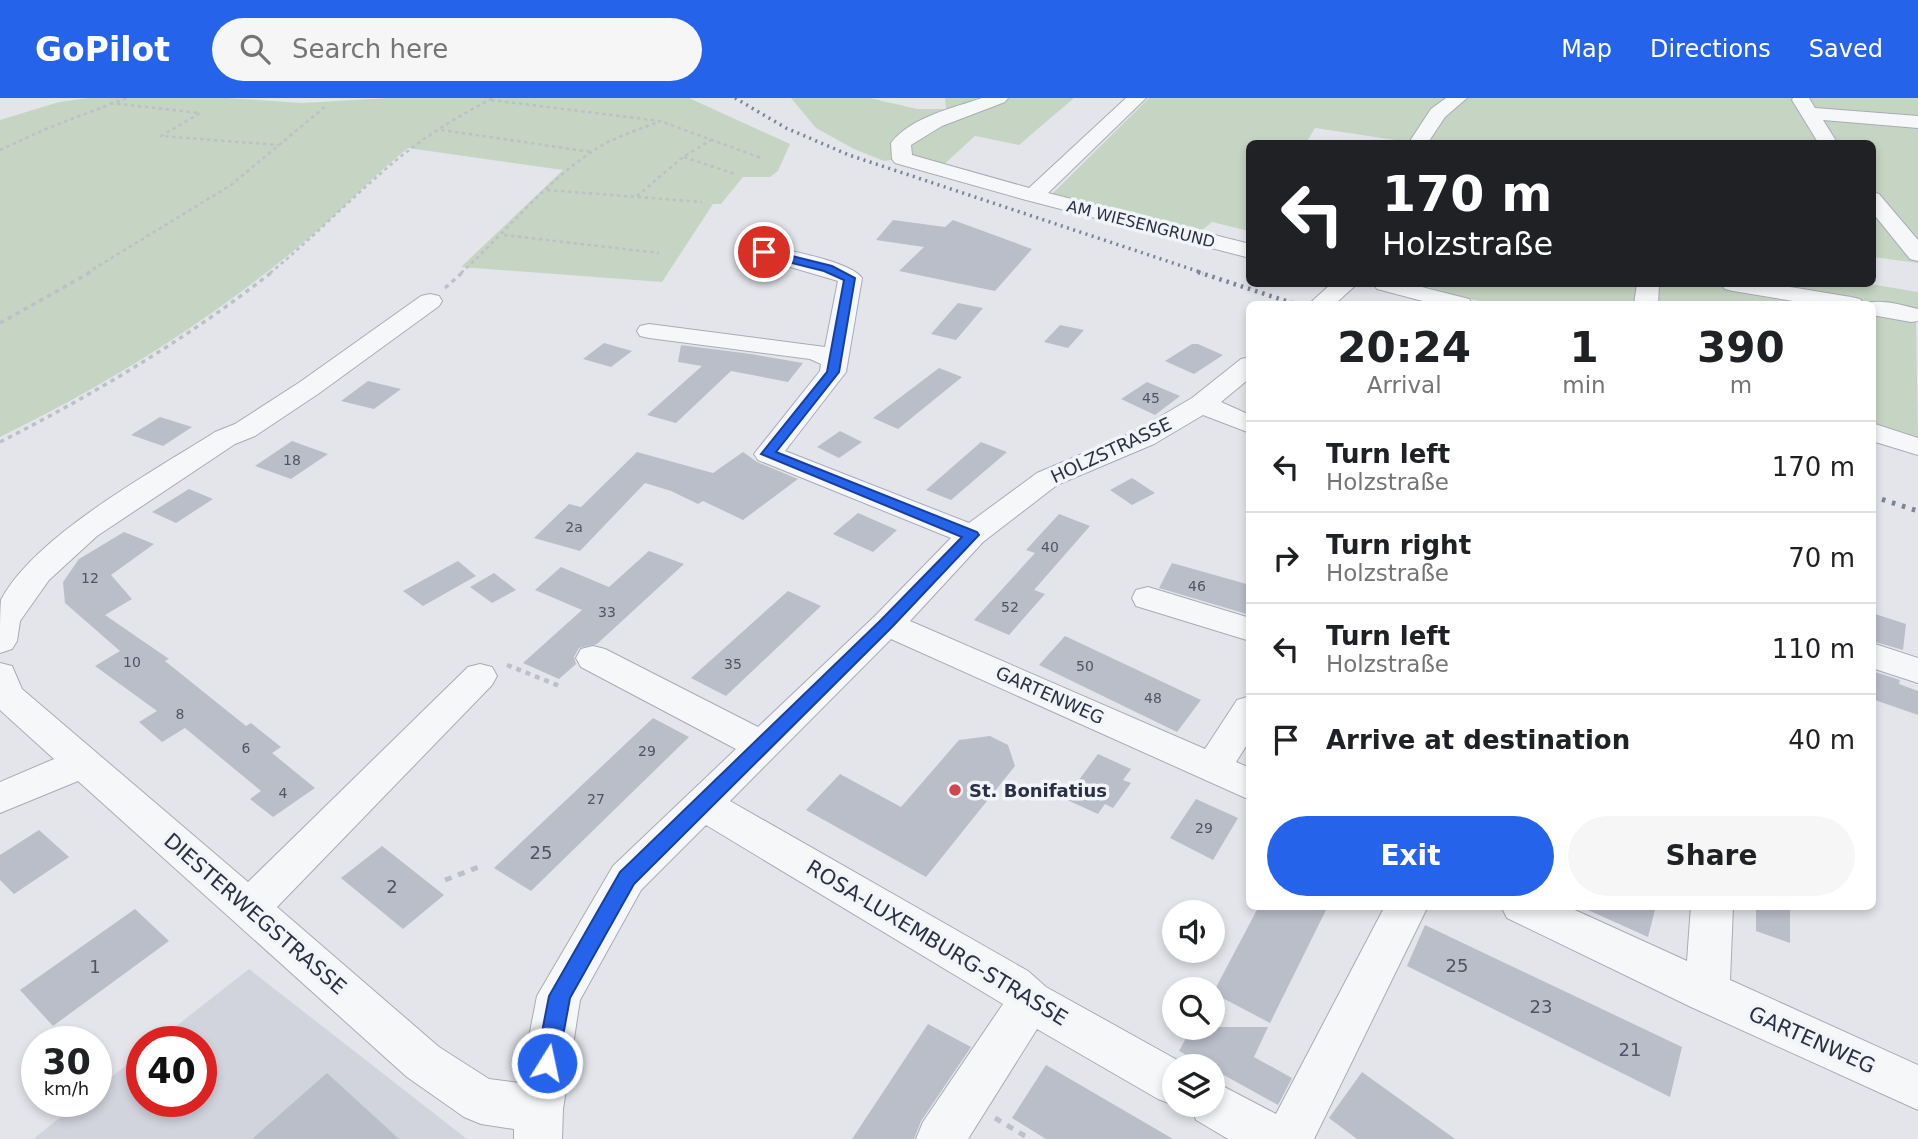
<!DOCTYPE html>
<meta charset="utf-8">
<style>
body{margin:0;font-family:"DejaVu Sans",sans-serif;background:#f6f6f6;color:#202124;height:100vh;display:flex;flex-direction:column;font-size:26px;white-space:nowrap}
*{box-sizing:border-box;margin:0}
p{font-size:23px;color:#757577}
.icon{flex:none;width:38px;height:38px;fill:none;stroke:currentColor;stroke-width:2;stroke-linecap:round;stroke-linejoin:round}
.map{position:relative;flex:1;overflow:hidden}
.details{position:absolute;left:1246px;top:203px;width:630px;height:609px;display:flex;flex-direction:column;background:#fff;border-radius:10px;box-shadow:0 4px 10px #0003}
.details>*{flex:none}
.hud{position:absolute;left:1246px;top:42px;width:630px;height:147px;border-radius:10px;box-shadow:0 4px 10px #0003;background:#202124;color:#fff;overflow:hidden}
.fabs{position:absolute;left:1162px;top:802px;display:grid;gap:14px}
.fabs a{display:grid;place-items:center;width:63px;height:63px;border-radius:50%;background:#fff;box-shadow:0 4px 10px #0003;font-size:35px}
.speed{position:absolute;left:21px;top:928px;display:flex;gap:14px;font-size:35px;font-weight:700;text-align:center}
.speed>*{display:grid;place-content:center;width:91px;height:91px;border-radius:50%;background:#fff;box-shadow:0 4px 10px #0003;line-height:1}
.speed small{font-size:18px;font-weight:400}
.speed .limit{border:10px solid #d22;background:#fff;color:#111}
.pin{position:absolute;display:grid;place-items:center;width:60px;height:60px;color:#fff;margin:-30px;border:4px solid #fff;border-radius:50%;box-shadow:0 2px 7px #0007}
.me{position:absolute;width:77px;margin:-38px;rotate:10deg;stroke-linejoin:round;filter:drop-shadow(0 0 5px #0008)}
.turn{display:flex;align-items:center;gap:24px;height:147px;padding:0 21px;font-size:32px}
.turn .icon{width:91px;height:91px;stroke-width:2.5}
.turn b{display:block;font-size:49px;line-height:60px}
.eta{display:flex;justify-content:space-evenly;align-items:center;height:119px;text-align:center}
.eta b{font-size:42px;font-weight:700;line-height:49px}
.primary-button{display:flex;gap:14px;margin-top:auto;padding:14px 21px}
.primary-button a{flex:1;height:80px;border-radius:42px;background:#2563eb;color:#fff;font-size:28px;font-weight:700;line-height:80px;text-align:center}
.primary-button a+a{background:#f6f6f6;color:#202124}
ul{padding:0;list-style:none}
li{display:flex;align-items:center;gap:21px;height:91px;padding:0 21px;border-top:2px solid #e0e0e0}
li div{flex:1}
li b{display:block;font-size:26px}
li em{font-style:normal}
header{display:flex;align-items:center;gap:42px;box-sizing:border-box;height:98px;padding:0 35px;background:#2563eb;color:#fff}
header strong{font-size:33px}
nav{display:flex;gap:38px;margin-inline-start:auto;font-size:24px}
.search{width:490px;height:63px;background:#f6f6f6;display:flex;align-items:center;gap:18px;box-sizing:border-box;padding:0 24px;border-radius:38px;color:#757577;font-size:26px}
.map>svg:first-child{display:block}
</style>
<header>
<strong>GoPilot</strong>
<div class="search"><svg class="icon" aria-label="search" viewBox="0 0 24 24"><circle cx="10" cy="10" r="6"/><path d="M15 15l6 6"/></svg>Search here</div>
<nav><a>Map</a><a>Directions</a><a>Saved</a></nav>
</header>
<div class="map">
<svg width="1918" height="1041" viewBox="0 0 1918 1041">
<rect width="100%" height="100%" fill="#e3e5eb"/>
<path fill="#d1d4dd" d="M249,871L467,1041H33L81,1003H96V991L142,955V1003H201V943H157Z"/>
<g fill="#c6d5c3">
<path d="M89,0H227L302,5L389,0H689L790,46L778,73L770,79H743L721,106H713L662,184L461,169L563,72L408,50C369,81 336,119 297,150C206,225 107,287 0,339V22L59,4Z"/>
<path d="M791,0H870L917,11H946L945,0H1074L1019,47L975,38L940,70L911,59L884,63L854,51L816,30Z"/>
<path d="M1149,0H1918V165L1873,159L1872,46H1422L1315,30L1306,45L1250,46L1249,133L1212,124L1195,138L1050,98Z"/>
<path d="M1417,186H1870L1918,194V217H1916L1918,341L1873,326L1872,206H1489Z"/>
</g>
<g fill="#babec9">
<path d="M893,122L945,129L953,122L1032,151L995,193L899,173L924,149L876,142Z"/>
<path d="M958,205L983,210L956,242L931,236Z"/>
<path d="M1060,227L1084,232L1068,250L1044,244Z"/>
<path d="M604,245L632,253L611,269L583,261Z"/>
<path d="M1192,246H1198L1223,257L1194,276L1165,263Z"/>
<path d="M681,247L751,256L803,265L788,284L731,273L676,325L647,317L702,268L678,264Z"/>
<path d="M939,270L962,279L898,331L873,320Z"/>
<path d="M368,283L401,291L374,311L341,303Z"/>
<path d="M1147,284L1180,298L1155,317L1121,301Z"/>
<path d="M160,319L192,329L163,348L131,337Z"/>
<path d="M840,333L862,344L839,360L817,349Z"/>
<path d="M292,343L328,356L291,381L255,368Z"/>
<path d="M981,344L1007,354L951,402L926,392Z"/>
<path d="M637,354L713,375L743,354L757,364L798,381L743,422L703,403L698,406L671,393L645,385L580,453L534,440L569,406L581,409Z"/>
<path d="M1132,380L1155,395L1132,407L1110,392Z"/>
<path d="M189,391L213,401L176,425L152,414Z"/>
<path d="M858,415L897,432L873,454L833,436Z"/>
<path d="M1059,416L1090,428L1034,492L1045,496L1009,537L974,522L1035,455L1026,452Z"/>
<path d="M124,434L154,446L111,477L132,501L105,517L169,561L165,563L246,628L251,625L281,649L272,655L315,690L273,719L250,701L261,693L185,630L162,644L139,624L157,613L95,568L120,553L65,505L63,484L79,461Z"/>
<path d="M649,453L684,466L597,546L579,550L574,559L576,566L559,581L523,565L582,512L535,492L561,469L609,489Z"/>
<path d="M458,463L476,478L423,508L403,493Z"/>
<path d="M1172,465L1250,487V517L1159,490Z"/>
<path d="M494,475L516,492L492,505L470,489Z"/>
<path d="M788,493L821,508L726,598L691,580Z"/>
<path d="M1872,515L1906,526L1903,552L1872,543Z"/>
<path d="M1065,538L1131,569L1201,602L1177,634L1039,567Z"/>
<path d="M1872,573L1900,582L1899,586L1918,593V617L1872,601Z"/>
<path d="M653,620L689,639L531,793L494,770Z"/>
<path d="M990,638L1008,647L1015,668L926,779L806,712L840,676L901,709L959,642Z"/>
<path d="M1098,656L1131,671L1123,682L1131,685L1113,710L1105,706L1098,716L1065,701Z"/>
<path d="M1196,701L1238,720L1213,762L1170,740Z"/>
<path d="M39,732L69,759L14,796L0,782V757Z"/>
<path d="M382,748L444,797L403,831L341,780Z"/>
<path d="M1259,808H1328L1270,925L1213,895Z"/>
<path d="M1579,808H1656L1648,839Z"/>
<path d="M1756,808H1790V845L1756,833Z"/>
<path d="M135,811L169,843L53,928L20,892Z"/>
<path d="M1425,827L1682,949L1670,999L1407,868Z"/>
<path d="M928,926L971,949L921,1023L914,1041H852Z"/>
<path d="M1192,929H1268L1254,959L1292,980L1278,1007L1213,971V968H1207L1179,953Z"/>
<path d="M1046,967L1125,1013L1173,1041H1046L1012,1020Z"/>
<path d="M1362,974L1455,1041H1357L1329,1020Z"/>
<path d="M327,975L399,1041H252Z"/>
</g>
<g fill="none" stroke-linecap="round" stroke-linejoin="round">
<g stroke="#a8abb6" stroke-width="2">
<g id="minor">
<path d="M982,0H1008L1005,4L942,28L911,47L912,57L1029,90L1126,0H1146L1048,95L1250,146V160L1026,102L895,65L892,61L891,45C911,19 953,10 982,0Z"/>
<path d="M1446,0H1467L1445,19L1427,46H1408L1431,11Z"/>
<path d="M1793,0H1809L1815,10L1918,18V30L1823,22L1838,46H1819L1792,2Z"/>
<path d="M1872,94L1879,96L1918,142V163L1910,161L1872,114Z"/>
<path d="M764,147C785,152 850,163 862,180L846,274L785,353L969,425L1037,375L1134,334L1192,300L1241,261L1250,259V280L1221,304L1250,317V335L1203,317L1154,346L1057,387L983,444L910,523L1205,651L1237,602L1250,598V642L1236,664L1250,670V702L891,541L730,703L1028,873L1046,889L1188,968H1174V1006H1177L1174,1007L1158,1001L1037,931L968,1041H916L923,1024L1003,906L706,727L641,792L580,902L563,1011L562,1041H514V1031L481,1026L464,1019L407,979L78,683L0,715V684L54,661L0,612V565L12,568L22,591L248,784L468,569L480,566L492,569L497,578L492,587L277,809L439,949L489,981L520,985L537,898L613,768L736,651L581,569L576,560L581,551L593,548L605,551L758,629L875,518L951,440L758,362L754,356L820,273L821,266L810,261L649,240L640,238L637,233L640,228L649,226L825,249L838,183L756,159L753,154L756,149Z"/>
<path d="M1331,186H1357L1335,206H1309Z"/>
<path d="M1373,186H1410L1469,201L1472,206H1434L1377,191Z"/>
<path d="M1637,186H1659L1658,206H1634Z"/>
<path d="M1721,186H1772L1851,199L1860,201L1863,206C1879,200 1902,207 1918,211V223L1911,224L1872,217V206H1811L1733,193L1725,191Z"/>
<path d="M430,196L439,198L442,203L439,208L318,296L255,338L235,346L97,438L49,482L20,523L17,543L12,551L0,555C0,542 0,511 1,502C34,438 154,373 215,334L235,326L300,284L421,198Z"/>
<path d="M1872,325L1918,340V357L1872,343Z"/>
<path d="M1148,489L1250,520V543L1136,508L1132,500L1136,492Z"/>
<path d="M1872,545L1918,560V585L1872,570Z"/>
<path d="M1385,808H1428L1314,1041H1228L1196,1022L1190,1006H1213V983L1276,1016Z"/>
<path d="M1501,808H1566L1687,863L1691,808H1733L1730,882L1918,967V1012L1691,909L1507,820Z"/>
</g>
</g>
<g stroke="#bdc0c6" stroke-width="2.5" stroke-dasharray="3.5 3.5" stroke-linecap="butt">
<path d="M491,2L660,23L761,60"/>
<path d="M110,5L200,15L161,38L278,47"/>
<path d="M441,32L592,54"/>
<path d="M0,52L48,30L127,0"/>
<path d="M684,59L735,76"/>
<path d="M547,92L702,104"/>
<path d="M637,98L683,59L711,42"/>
<path d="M504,137L659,155"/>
<path d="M87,175L231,87L327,7"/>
<path d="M270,175C313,140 351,100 394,64C424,39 458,18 493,0"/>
<path d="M461,175C505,135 546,83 596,51C614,39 639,32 660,23"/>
</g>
<g stroke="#bdc0c6" stroke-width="3.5" stroke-dasharray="4.5 4.5" stroke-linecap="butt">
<path d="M445,190L463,174"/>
<path d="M0,225L91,174"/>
<path d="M0,344C96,295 188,240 272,174"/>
</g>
<path stroke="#bdc0c6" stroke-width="4.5" stroke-dasharray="5 5" stroke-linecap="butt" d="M507,567L562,589"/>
<g stroke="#bdc0c6" stroke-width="5" stroke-dasharray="7 7" stroke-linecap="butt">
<path d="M445,782L481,768"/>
<path d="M995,1020L1030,1041"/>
</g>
<use href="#minor" fill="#f6f7f9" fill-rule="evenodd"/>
<path stroke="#7b8396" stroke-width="3.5" stroke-dasharray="2 4.5" stroke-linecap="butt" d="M735,0L786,30L849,57L1203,175"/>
<path stroke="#7b8396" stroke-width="4.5" stroke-dasharray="2.5 5" stroke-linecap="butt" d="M1198,174L1295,206"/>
<path stroke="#7b8396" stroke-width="5" stroke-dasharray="3.5 7" stroke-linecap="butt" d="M1872,398L1918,413"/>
</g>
<path fill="#2563eb" stroke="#184099" stroke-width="2" d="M764,151L832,168L855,180L839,274L776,354L977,434L979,437L892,529L634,786L570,900L558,965L555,973L547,976L539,973L536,965L549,898L620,774L881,522L962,439L761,356L827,274L844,182L824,173L760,157L759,154Z"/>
<circle fill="#d3454e" stroke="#f3f4f8" stroke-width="2.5" cx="955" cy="692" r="7"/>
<g text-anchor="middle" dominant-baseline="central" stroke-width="7" stroke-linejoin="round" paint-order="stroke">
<g font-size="14" fill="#4e5465">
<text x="1151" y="300">45</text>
<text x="292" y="362">18</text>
<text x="574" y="429">2a</text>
<text x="1050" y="449">40</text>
<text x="90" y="480">12</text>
<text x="1197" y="488">46</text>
<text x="1010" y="509">52</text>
<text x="607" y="514">33</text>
<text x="132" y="564">10</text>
<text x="733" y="566">35</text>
<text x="1085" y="568">50</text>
<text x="1153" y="600">48</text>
<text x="180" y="616">8</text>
<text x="246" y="650">6</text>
<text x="647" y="653">29</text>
<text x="283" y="695">4</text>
<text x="596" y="701">27</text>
<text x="1204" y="730">29</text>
</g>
<g font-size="16" fill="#2a3144" stroke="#f3f4f8">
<text transform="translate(1141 126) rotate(14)">AM WIESENGRUND</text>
</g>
<g font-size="18" fill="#2a3144" stroke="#f3f4f8">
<text transform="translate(1111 352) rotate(-25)">HOLZSTRASSE</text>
<text transform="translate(1050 597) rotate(24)">GARTENWEG</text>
</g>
<g font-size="18" font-weight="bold" fill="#2a3144" stroke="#f3f4f8" text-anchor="start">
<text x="969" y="692">St. Bonifatius</text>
</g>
<g font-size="18" fill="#4e5465">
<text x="541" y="754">25</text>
<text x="392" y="788">2</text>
<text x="1457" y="867">25</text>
<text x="95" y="868">1</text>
<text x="1541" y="908">23</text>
<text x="1630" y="951">21</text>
</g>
<g font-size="21" fill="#2a3144" stroke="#f3f4f8">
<text transform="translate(255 816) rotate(41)">DIESTERWEGSTRASSE</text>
<text transform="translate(937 845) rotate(31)">ROSA-LUXEMBURG-STRASSE</text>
<text transform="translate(1812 942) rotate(24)">GARTENWEG</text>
</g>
</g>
</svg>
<div class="fabs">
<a><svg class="icon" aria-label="sound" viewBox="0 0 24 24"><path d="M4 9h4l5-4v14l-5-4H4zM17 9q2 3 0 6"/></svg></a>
<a><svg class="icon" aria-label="search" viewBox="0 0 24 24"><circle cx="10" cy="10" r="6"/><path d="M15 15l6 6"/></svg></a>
<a><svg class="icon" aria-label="layers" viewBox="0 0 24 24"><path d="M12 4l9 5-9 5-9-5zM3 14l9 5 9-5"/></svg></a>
</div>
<div class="speed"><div>30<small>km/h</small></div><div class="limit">40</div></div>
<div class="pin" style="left:764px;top:154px;background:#d93025"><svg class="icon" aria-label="arrive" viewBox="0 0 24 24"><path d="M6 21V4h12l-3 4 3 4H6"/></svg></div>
<svg class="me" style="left:547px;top:965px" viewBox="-20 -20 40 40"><circle r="17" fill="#2563eb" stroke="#fff" stroke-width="3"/><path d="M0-11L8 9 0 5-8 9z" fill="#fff"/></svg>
<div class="hud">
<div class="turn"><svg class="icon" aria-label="left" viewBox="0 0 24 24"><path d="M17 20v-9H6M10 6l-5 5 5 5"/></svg><div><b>170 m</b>Holzstraße</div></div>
</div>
<section class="details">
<div class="eta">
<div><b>20:24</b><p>Arrival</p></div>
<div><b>1</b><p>min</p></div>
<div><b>390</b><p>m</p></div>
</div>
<ul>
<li><svg class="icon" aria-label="left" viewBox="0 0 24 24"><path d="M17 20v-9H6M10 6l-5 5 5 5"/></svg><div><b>Turn left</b><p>Holzstraße</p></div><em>170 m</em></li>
<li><svg class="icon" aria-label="right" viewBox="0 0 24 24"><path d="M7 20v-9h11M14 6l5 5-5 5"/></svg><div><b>Turn right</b><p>Holzstraße</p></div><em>70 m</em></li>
<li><svg class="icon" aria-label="left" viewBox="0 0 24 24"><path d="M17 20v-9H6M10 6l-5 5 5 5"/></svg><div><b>Turn left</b><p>Holzstraße</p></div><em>110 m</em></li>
<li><svg class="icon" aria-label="arrive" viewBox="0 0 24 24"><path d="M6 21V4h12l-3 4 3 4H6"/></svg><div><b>Arrive at destination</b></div><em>40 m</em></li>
</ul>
<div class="primary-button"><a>Exit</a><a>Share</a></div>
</section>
</div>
